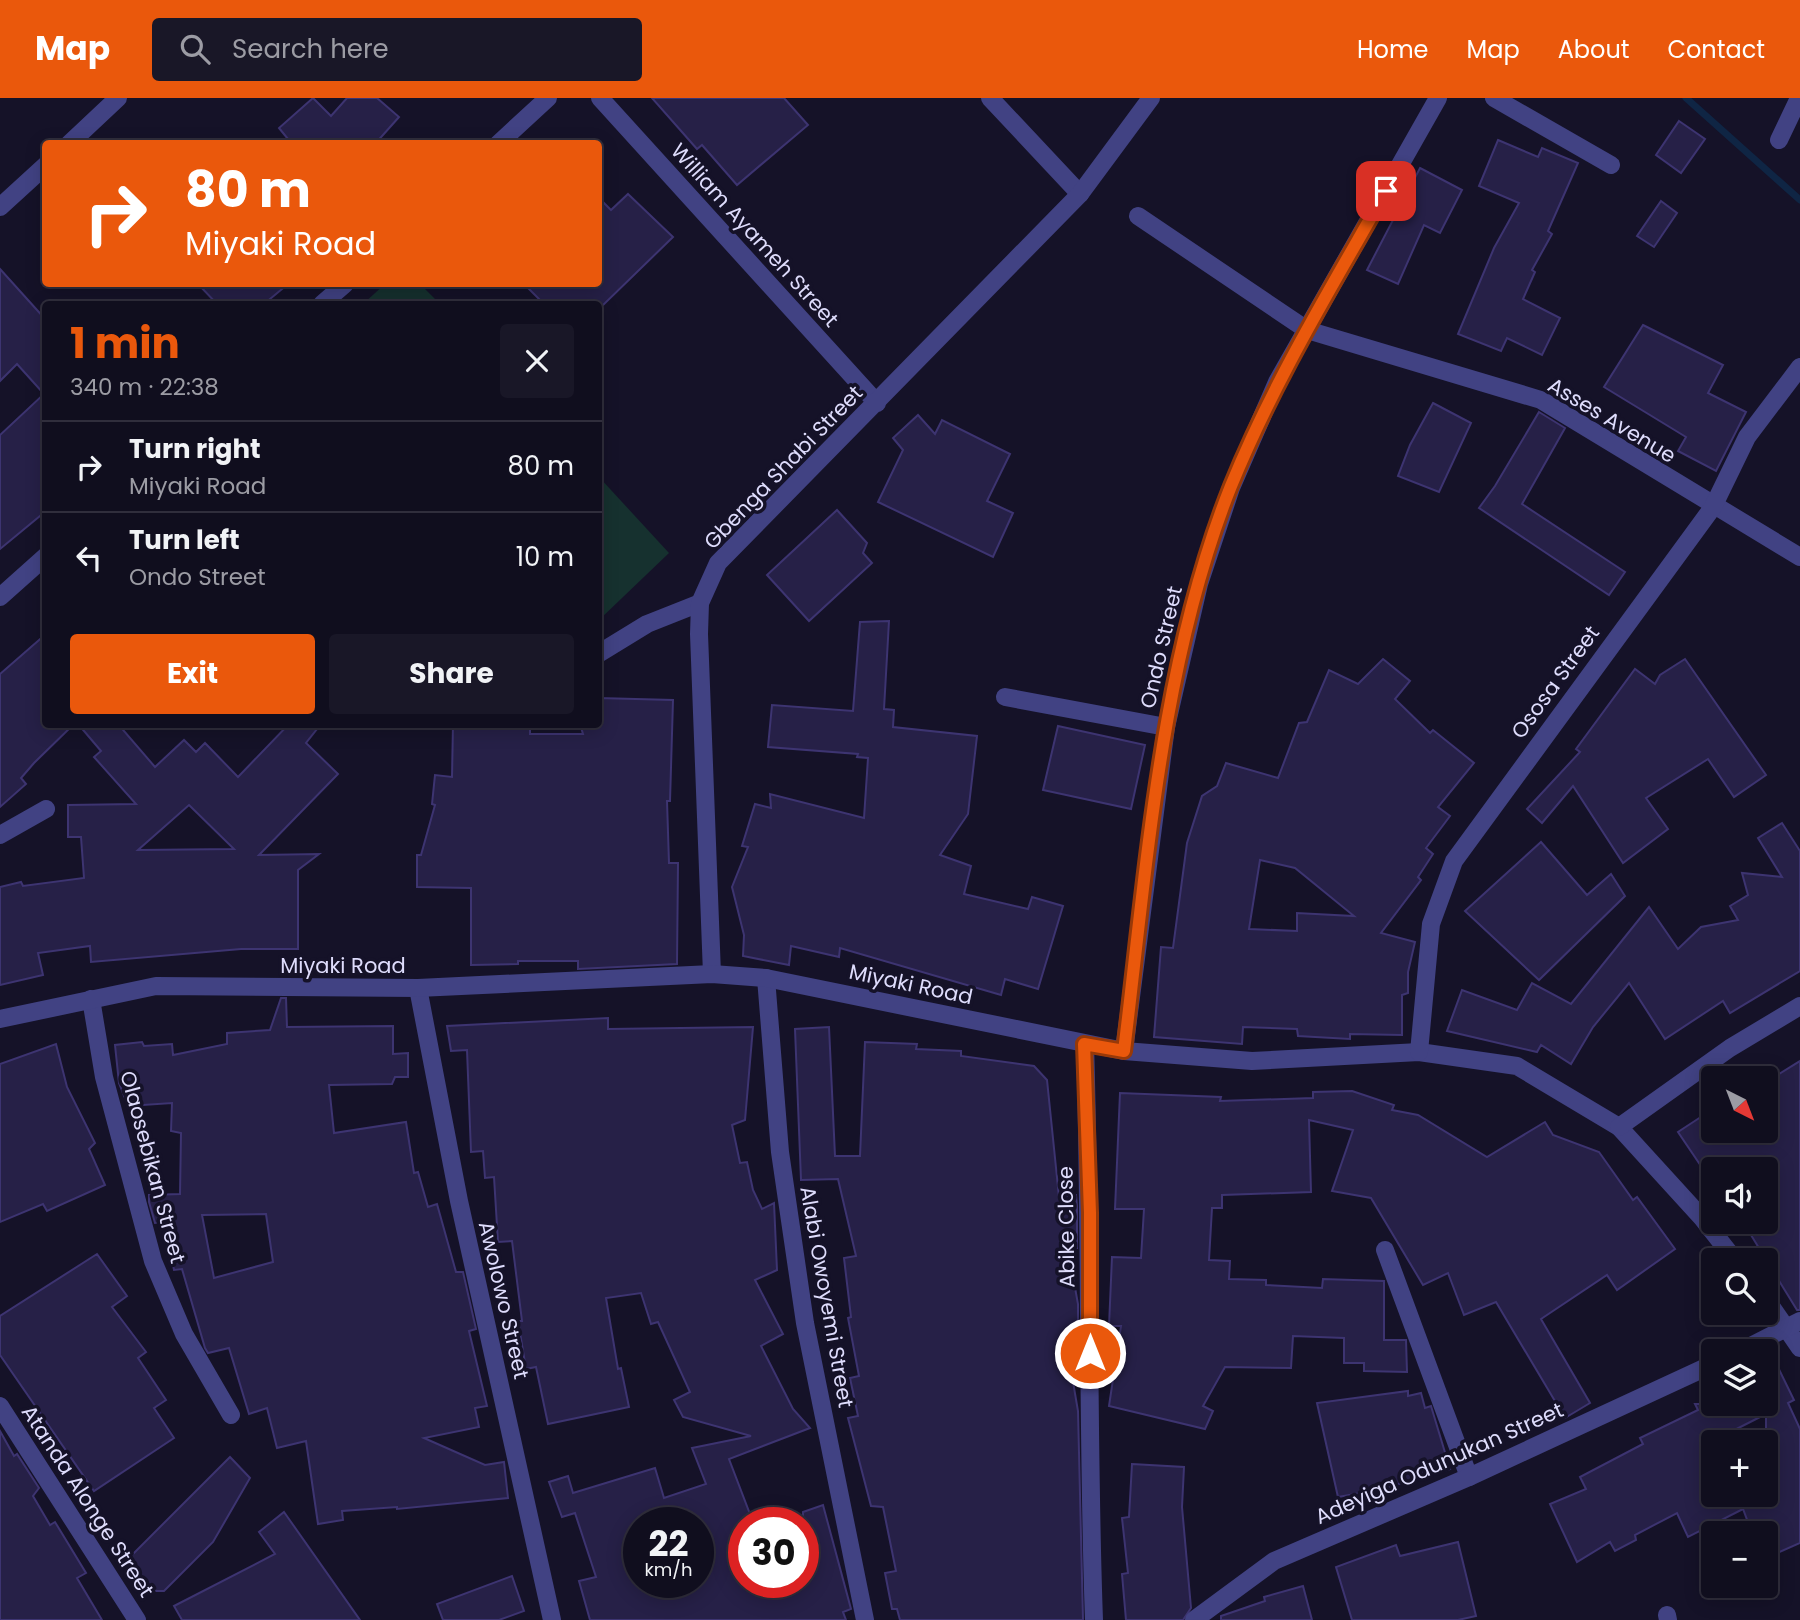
<!DOCTYPE html>
<meta charset="utf-8">
<style>
body{margin:0;font-family:Poppins,sans-serif;background:#191727;color:#f1f3f6;height:100vh;display:flex;flex-direction:column;font-size:26px;white-space:nowrap}
*{box-sizing:border-box;margin:0}
p{font-size:23px;color:#9c9ca4}
.icon{flex:none;width:38px;height:38px;fill:none;stroke:currentColor;stroke-width:2;stroke-linecap:round;stroke-linejoin:round}
.map{position:relative;flex:1;overflow:hidden}
.panel{position:absolute;left:42px;top:203px;width:560px;height:427px;display:flex;flex-direction:column;background:#100e1e;border-radius:7px;box-shadow:0 4px 18px #0003,0 0 0 2px #302e3c}
.panel>*{flex:none}
.banner{position:absolute;left:42px;top:42px;width:560px;height:147px;border-radius:7px;box-shadow:0 4px 18px #0003,0 0 0 2px #302e3c;background:#ea580c;color:#fff;overflow:hidden}
.needle{width:46px;rotate:138deg}
.tools{position:absolute;left:1701px;top:968px;display:grid;gap:14px}
.tools a{display:grid;place-items:center;width:77px;height:77px;border-radius:7px;background:#100e1e;box-shadow:0 4px 18px #0003,0 0 0 2px #302e3c;font-size:35px}
.speed{position:absolute;left:623px;top:1409px;display:flex;gap:14px;font-size:35px;font-weight:700;text-align:center}
.speed>*{display:grid;place-content:center;width:91px;height:91px;border-radius:50%;background:#100e1e;box-shadow:0 4px 18px #0003,0 0 0 2px #302e3c;line-height:1}
.speed small{font-size:18px;font-weight:400}
.speed .limit{border:10px solid #d22;background:#fff;color:#111}
.pin{position:absolute;display:grid;place-items:center;width:60px;height:60px;color:#fff;margin:-30px;border-radius:14px;box-shadow:0 4px 10px #0006}
.me{position:absolute;width:77px;margin:-38px;rotate:0deg;stroke-linejoin:round;filter:drop-shadow(0 0 5px #0008)}
.turn{display:flex;align-items:center;gap:24px;height:147px;padding:0 28px;font-size:32px}
.turn .icon{width:91px;height:91px;stroke-width:2.5}
.turn b{display:block;font-size:49px;line-height:60px}
.round{display:grid;place-items:center;flex:none;width:74px;height:74px;border-radius:7px;background:#191727}
.overview{display:flex;align-items:center;justify-content:space-between;height:119px;padding:0 28px}
h1{font-size:42px;font-weight:700;line-height:52px;color:#ea580c}
.button{display:flex;gap:14px;margin-top:auto;padding:14px 28px}
.button a{flex:1;height:80px;border-radius:7px;background:#ea580c;color:#fff;font-size:28px;font-weight:700;line-height:80px;text-align:center}
.button a+a{background:#191727;color:#f1f3f6}
ul{padding:0;list-style:none}
li{display:flex;align-items:center;gap:21px;height:91px;padding:0 28px;border-top:2px solid #302e3c}
li div{flex:1}
li b{display:block;font-size:26px}
li em{font-style:normal}
header{display:flex;align-items:center;gap:42px;box-sizing:border-box;height:98px;padding:0 35px;background:#ea580c;color:#fff}
header strong{font-size:33px}
nav{display:flex;gap:38px;margin-inline-start:auto;font-size:24px}
.search{width:490px;height:63px;background:#191727;display:flex;align-items:center;gap:18px;box-sizing:border-box;padding:0 24px;border-radius:7px;color:#9c9ca4;font-size:26px}
.map>svg:first-child{display:block}
</style>
<header>
<strong>Map</strong>
<div class="search"><svg class="icon" aria-label="search" viewBox="0 0 24 24"><circle cx="10" cy="10" r="6"/><path d="M15 15l6 6"/></svg>Search here</div>
<nav><a>Home</a><a>Map</a><a>About</a><a>Contact</a></nav>
</header>
<div class="map">
<svg width="1800" height="1522" viewBox="0 0 1800 1522">
<rect width="100%" height="100%" fill="#151228"/>
<g fill="#16312f">
<path d="M385,186H420L440,206H363Z"/>
<path d="M599,379L669,455L599,522Z"/>
</g>
<g fill="none" stroke-linecap="round" stroke-linejoin="round">
<path stroke="#0f2544" stroke-width="7" d="M1686,0L1800,102"/>
</g>
<g fill="#262047" stroke="#3d3471" stroke-width="2" fill-rule="evenodd">
<path d="M313,0L331,18L347,0H377L399,19L375,46H292L279,30Z"/>
<path d="M652,0H784L808,27L737,87L702,47L697,51Z"/>
<path d="M1679,23L1705,41L1681,75L1656,57Z"/>
<path d="M1498,42L1538,59L1542,50L1578,65L1548,133L1552,136L1532,172L1535,174L1523,201L1560,220L1542,257L1507,240L1501,253L1458,236L1494,150L1519,105L1479,88Z"/>
<path d="M1420,70L1462,92L1440,135L1424,127L1398,186L1367,172Z"/>
<path d="M628,96L673,139L598,212V206H544L524,186H598V99L611,112Z"/>
<path d="M1661,103L1677,115L1654,149L1637,138Z"/>
<path d="M0,171L46,222V413L0,451V337L44,296L17,266L0,283Z"/>
<path d="M198,186H288L264,206H217Z"/>
<path d="M1643,227L1723,267L1708,295L1746,314L1716,373L1678,353L1686,339L1604,289Z"/>
<path d="M1433,305L1471,325L1439,394L1398,378L1410,347Z"/>
<path d="M1539,314L1565,330L1522,406L1625,474L1609,497L1479,410L1495,388Z"/>
<path d="M918,317L935,336L942,322L1010,356L987,403L1013,415L993,459L878,404L903,352L893,340Z"/>
<path d="M837,412L867,445L863,455L872,465L809,523L767,477Z"/>
<path d="M889,523L884,611L894,612L893,629L977,638L968,716L940,757L971,768L964,796L1028,811L1032,799L1063,808L1038,891L1005,881L1001,897L840,850L839,859L791,848L789,867L743,858L744,837L732,789L748,749L742,748L755,706L771,710L770,696L864,720L868,660L857,659L858,656L768,649L772,607L853,613L860,524Z"/>
<path d="M46,536V626H74L34,665L21,680L26,686L0,709V576Z"/>
<path d="M1383,561L1410,583L1395,601L1430,635L1433,632L1474,665L1438,709L1450,718L1426,750L1433,756L1418,779L1421,782L1381,835L1415,844L1408,874V895L1402,897V937L1350,936V941L1298,938L1297,931L1243,929L1242,946L1154,939L1161,849L1173,850L1187,745L1202,698L1217,688L1226,665L1278,680L1299,625L1307,624L1329,572L1358,586ZM1260,762L1295,770L1354,818L1297,815V833L1249,831Z"/>
<path d="M1685,561L1766,677L1734,699L1708,661L1646,700L1668,731L1623,765L1573,688L1542,725L1527,711L1580,654L1576,651L1635,571L1655,586L1660,577Z"/>
<path d="M598,600L673,602L670,703H667L669,765H678L677,866L578,871V863H518V866L471,867V790L417,789V757H421L435,707L432,706L435,677L452,679L453,626L530,627V636H583L580,626H598Z"/>
<path d="M78,626H118L155,669L184,642L196,654L205,645L238,679L289,626H321L306,645L338,676L259,757L319,756L298,772V851H241L91,864L90,848L38,855L43,877L0,887V789L21,784L23,788L84,780L81,739H68V707L136,706L94,659L101,653ZM189,707L234,751L138,752Z"/>
<path d="M1058,628L1145,647L1131,711L1043,692Z"/>
<path d="M1782,725L1800,753V873L1730,915L1723,903L1665,941L1629,885L1593,929L1571,966L1541,947L1537,954L1447,933L1462,892L1517,912L1532,885L1571,906L1649,809L1678,851L1701,829L1738,822L1730,808L1748,797L1742,775L1782,779L1758,740Z"/>
<path d="M1541,744L1587,797L1611,776L1625,798L1539,882L1465,813Z"/>
<path d="M281,900H286L287,929L393,928V956L408,955V979H395L392,986L329,987L334,1035L406,1024L414,1075L418,1074L428,1109L437,1106L456,1174H463L476,1231L469,1233L487,1308L475,1310L479,1329L424,1340L485,1367L504,1364L508,1400L397,1411V1409L342,1413L343,1422L318,1426L306,1343L277,1350L267,1310L249,1316L229,1250L208,1255L205,1250L182,1171L174,1172L164,1124L155,1125L149,1104V1097L180,1096L181,1035L171,1033L172,1005L128,1008L119,985L115,947L142,944L144,948L172,946L173,957L227,946V935L270,932ZM266,1116L273,1164L214,1180L202,1117Z"/>
<path d="M608,920V931L753,929L745,1022L732,1027L740,1065L747,1064L753,1092L762,1111L774,1105L777,1172L755,1182L783,1236L761,1248L793,1311L810,1330L729,1361L753,1424H744V1484H803V1414L823,1407L851,1511L843,1514L846,1522H590L579,1483L596,1479L575,1415L562,1419L549,1384L568,1378L573,1395L655,1370L664,1400L706,1386L692,1350L751,1338L683,1319L674,1302L690,1294L658,1224L651,1226L641,1195L606,1200L618,1271L621,1270L629,1309L548,1326L536,1269L526,1271L518,1223H522L512,1143L498,1144L494,1079L485,1080L483,1053L471,1054L467,952L451,953L447,928ZM639,1424H698V1484H639Z"/>
<path d="M829,929L835,1058H860L865,944L917,946L916,951L961,953V958L1034,968L1047,982L1059,1099L1076,1097L1077,1108V1150L1068,1151L1078,1206V1230L1074,1231L1076,1265L1070,1266L1078,1313L1083,1522H900L897,1511H892L885,1475L896,1473L883,1409L871,1408L848,1320L858,1318L850,1280L859,1278L848,1220L851,1219L844,1160L856,1158L838,1081L801,1082L795,931Z"/>
<path d="M56,946L67,989L95,1045L89,1051L105,1087L47,1113L43,1106L0,1124V966Z"/>
<path d="M1800,963V1212H1797L1743,1124H1766V1071H1703L1678,1034L1713,1011V1032H1766V984Z"/>
<path d="M1352,993L1394,1007L1392,1012L1418,1017L1487,1059L1545,1024L1553,1037L1599,1054L1633,1102L1637,1099L1675,1151L1617,1192L1607,1177L1541,1221L1590,1305L1565,1320L1496,1204L1464,1217L1448,1175L1423,1187L1371,1100L1332,1093L1353,1032L1309,1022L1311,1094L1222,1097V1110H1212L1209,1162L1230,1163L1229,1181L1266,1182V1187L1322,1190L1323,1181L1384,1183V1242H1406L1407,1274L1364,1273V1265H1344V1240L1293,1238L1291,1270L1225,1269L1203,1308L1213,1313L1205,1331L1109,1308L1121,1228H1109L1112,1159L1141,1160L1144,1111H1115L1120,995L1221,999L1220,1003L1313,1000V994Z"/>
<path d="M97,1156L127,1198L112,1209L146,1254L138,1260L166,1302L154,1310L174,1340L94,1393L0,1257V1218Z"/>
<path d="M1769,1251L1794,1302L1788,1305L1800,1331V1445L1766,1460V1435H1752L1743,1411L1688,1439L1677,1415L1635,1437L1636,1442L1615,1453L1610,1444L1577,1464L1550,1406L1586,1391L1580,1379L1643,1346L1640,1340L1698,1312L1695,1306H1766V1253ZM1766,1316V1396H1713V1374L1701,1349Z"/>
<path d="M1408,1293V1298L1421,1295L1425,1310L1431,1308L1450,1371L1378,1392L1338,1399L1317,1305Z"/>
<path d="M0,1333L14,1358L17,1356L39,1390L33,1398L50,1427L55,1424L86,1475L77,1480L102,1522H0Z"/>
<path d="M230,1359L250,1380L213,1444L164,1493H156L126,1463Z"/>
<path d="M1132,1366L1184,1369L1182,1409L1191,1510L1183,1522H1126L1122,1476L1128,1475L1122,1420L1129,1419Z"/>
<path d="M284,1414L360,1522H182L174,1508L275,1456L259,1434Z"/>
<path d="M1458,1444L1476,1518L1458,1522H1352L1336,1469L1396,1447L1400,1458Z"/>
<path d="M512,1478L524,1513L499,1522H443L437,1506Z"/>
<path d="M1303,1488L1312,1522H1221V1518L1265,1503L1264,1499Z"/>
</g>
<g fill="none" stroke-linecap="round" stroke-linejoin="round">
<g stroke="#414283" stroke-width="18">
<path d="M600,0L877,305"/>
<path d="M990,0L1080,96"/>
<path d="M1494,0L1611,67"/>
<path d="M1779,42L1799,0"/>
<path d="M69,46L118,0"/>
<path d="M498,46L548,0"/>
<path d="M0,109L46,67"/>
<path d="M1138,118L1307,232L1541,302L1800,459"/>
<path d="M322,206L345,186"/>
<path d="M0,499L46,458"/>
<path d="M598,556L647,526L700,505"/>
<path d="M1005,599L1166,629"/>
<path d="M0,737L46,711"/>
<path d="M712,876L699,536L700,505L718,465L1080,96L1151,0"/>
<path d="M766,880L780,1054L805,1225L865,1522"/>
<path d="M418,890L459,1103L552,1522"/>
<path d="M91,901L104,979L153,1163L184,1236L231,1317"/>
<path d="M0,921L156,888L418,890L712,876L766,880L1124,953L1252,963L1419,954L1517,968L1619,1029L1702,1120L1735,1162"/>
<path d="M1085,946C1091,1138 1087,1330 1094,1522"/>
<path d="M1124,953L1166,629L1199,486L1231,390L1277,284L1438,0"/>
<path d="M1419,954L1431,826L1454,763L1713,409L1747,339L1800,269"/>
<path d="M1619,1029L1730,950L1800,908"/>
<path d="M1385,1152L1469,1379"/>
<path d="M1766,1201L1800,1250"/>
<path d="M1741,1253L1800,1223"/>
<path d="M0,1308L137,1522"/>
<path d="M1667,1517L1668,1522"/>
<path d="M1194,1522L1274,1463L1469,1379L1713,1266"/>
</g>
</g>
<g fill="none" stroke-linecap="round" stroke-linejoin="round">
<g stroke="#983908" stroke-width="18">
<path id="route" d="M1090,1255V1115L1084,946L1124,953C1147,767 1161,563 1231,388C1273,285 1331,190 1386,93"/>
</g>
<use href="#route" stroke="#ea580c" stroke-width="12"/>
</g>
<g text-anchor="middle" dominant-baseline="central" stroke-width="7" stroke-linejoin="round" paint-order="stroke">
<g font-size="21" fill="#dedcfc" stroke="#151228">
<text transform="translate(755 137) rotate(48)">William Ayameh Street</text>
<text transform="translate(1612 322) rotate(31)">Asses Avenue</text>
<text transform="translate(783 369) rotate(-46)">Gbenga Shabi Street</text>
<text transform="translate(1161 549) rotate(-77)">Ondo Street</text>
<text transform="translate(1555 584) rotate(-54)">Ososa Street</text>
<text x="343" y="867">Miyaki Road</text>
<text transform="translate(911 886) rotate(12)">Miyaki Road</text>
<text transform="translate(153 1069) rotate(75)">Olaosebikan Street</text>
<text transform="translate(1066 1129) rotate(-91)">Abike Close</text>
<text transform="translate(827 1199) rotate(80)">Alabi Owoyemi Street</text>
<text transform="translate(504 1202) rotate(77)">Awolowo Street</text>
<text transform="translate(1439 1365) rotate(-24)">Adeyiga Odunukan Street</text>
<text transform="translate(88 1403) rotate(57)">Atanda Alonge Street</text>
</g>
</g>
</svg>
<div class="tools">
<a><svg class="needle" viewBox="-14 -14 28 28"><path d="M0-13l5 13h-10z" fill="#e53935"/><path d="M0 13l5-13h-10z" fill="#9c9ca4"/></svg></a>
<a><svg class="icon" aria-label="sound" viewBox="0 0 24 24"><path d="M4 9h4l5-4v14l-5-4H4zM17 9q2 3 0 6"/></svg></a>
<a><svg class="icon" aria-label="search" viewBox="0 0 24 24"><circle cx="10" cy="10" r="6"/><path d="M15 15l6 6"/></svg></a>
<a><svg class="icon" aria-label="layers" viewBox="0 0 24 24"><path d="M12 4l9 5-9 5-9-5zM3 14l9 5 9-5"/></svg></a>
<a>+</a>
<a>−</a>
</div>
<div class="speed"><div>22<small>km/h</small></div><div class="limit">30</div></div>
<div class="pin" style="left:1386px;top:93px;background:#d93025"><svg class="icon" aria-label="arrive" viewBox="0 0 24 24"><path d="M6 21V4h12l-3 4 3 4H6"/></svg></div>
<svg class="me" style="left:1090px;top:1255px" viewBox="-20 -20 40 40"><circle r="17" fill="#ea580c" stroke="#fff" stroke-width="3"/><path d="M0-11L8 9 0 5-8 9z" fill="#fff"/></svg>
<div class="banner">
<div class="turn"><svg class="icon" aria-label="right" viewBox="0 0 24 24"><path d="M7 20v-9h11M14 6l5 5-5 5"/></svg><div><b>80 m</b>Miyaki Road</div></div>
</div>
<section class="panel">
<div class="overview"><div><h1>1 min</h1><p>340 m · 22:38</p></div><a class="round"><svg class="icon" aria-label="close" viewBox="0 0 24 24"><path d="M6 6l12 12M18 6L6 18"/></svg></a></div>
<ul>
<li><svg class="icon" aria-label="right" viewBox="0 0 24 24"><path d="M7 20v-9h11M14 6l5 5-5 5"/></svg><div><b>Turn right</b><p>Miyaki Road</p></div><em>80 m</em></li>
<li><svg class="icon" aria-label="left" viewBox="0 0 24 24"><path d="M17 20v-9H6M10 6l-5 5 5 5"/></svg><div><b>Turn left</b><p>Ondo Street</p></div><em>10 m</em></li>
</ul>
<div class="button"><a>Exit</a><a>Share</a></div>
</section>
</div>
